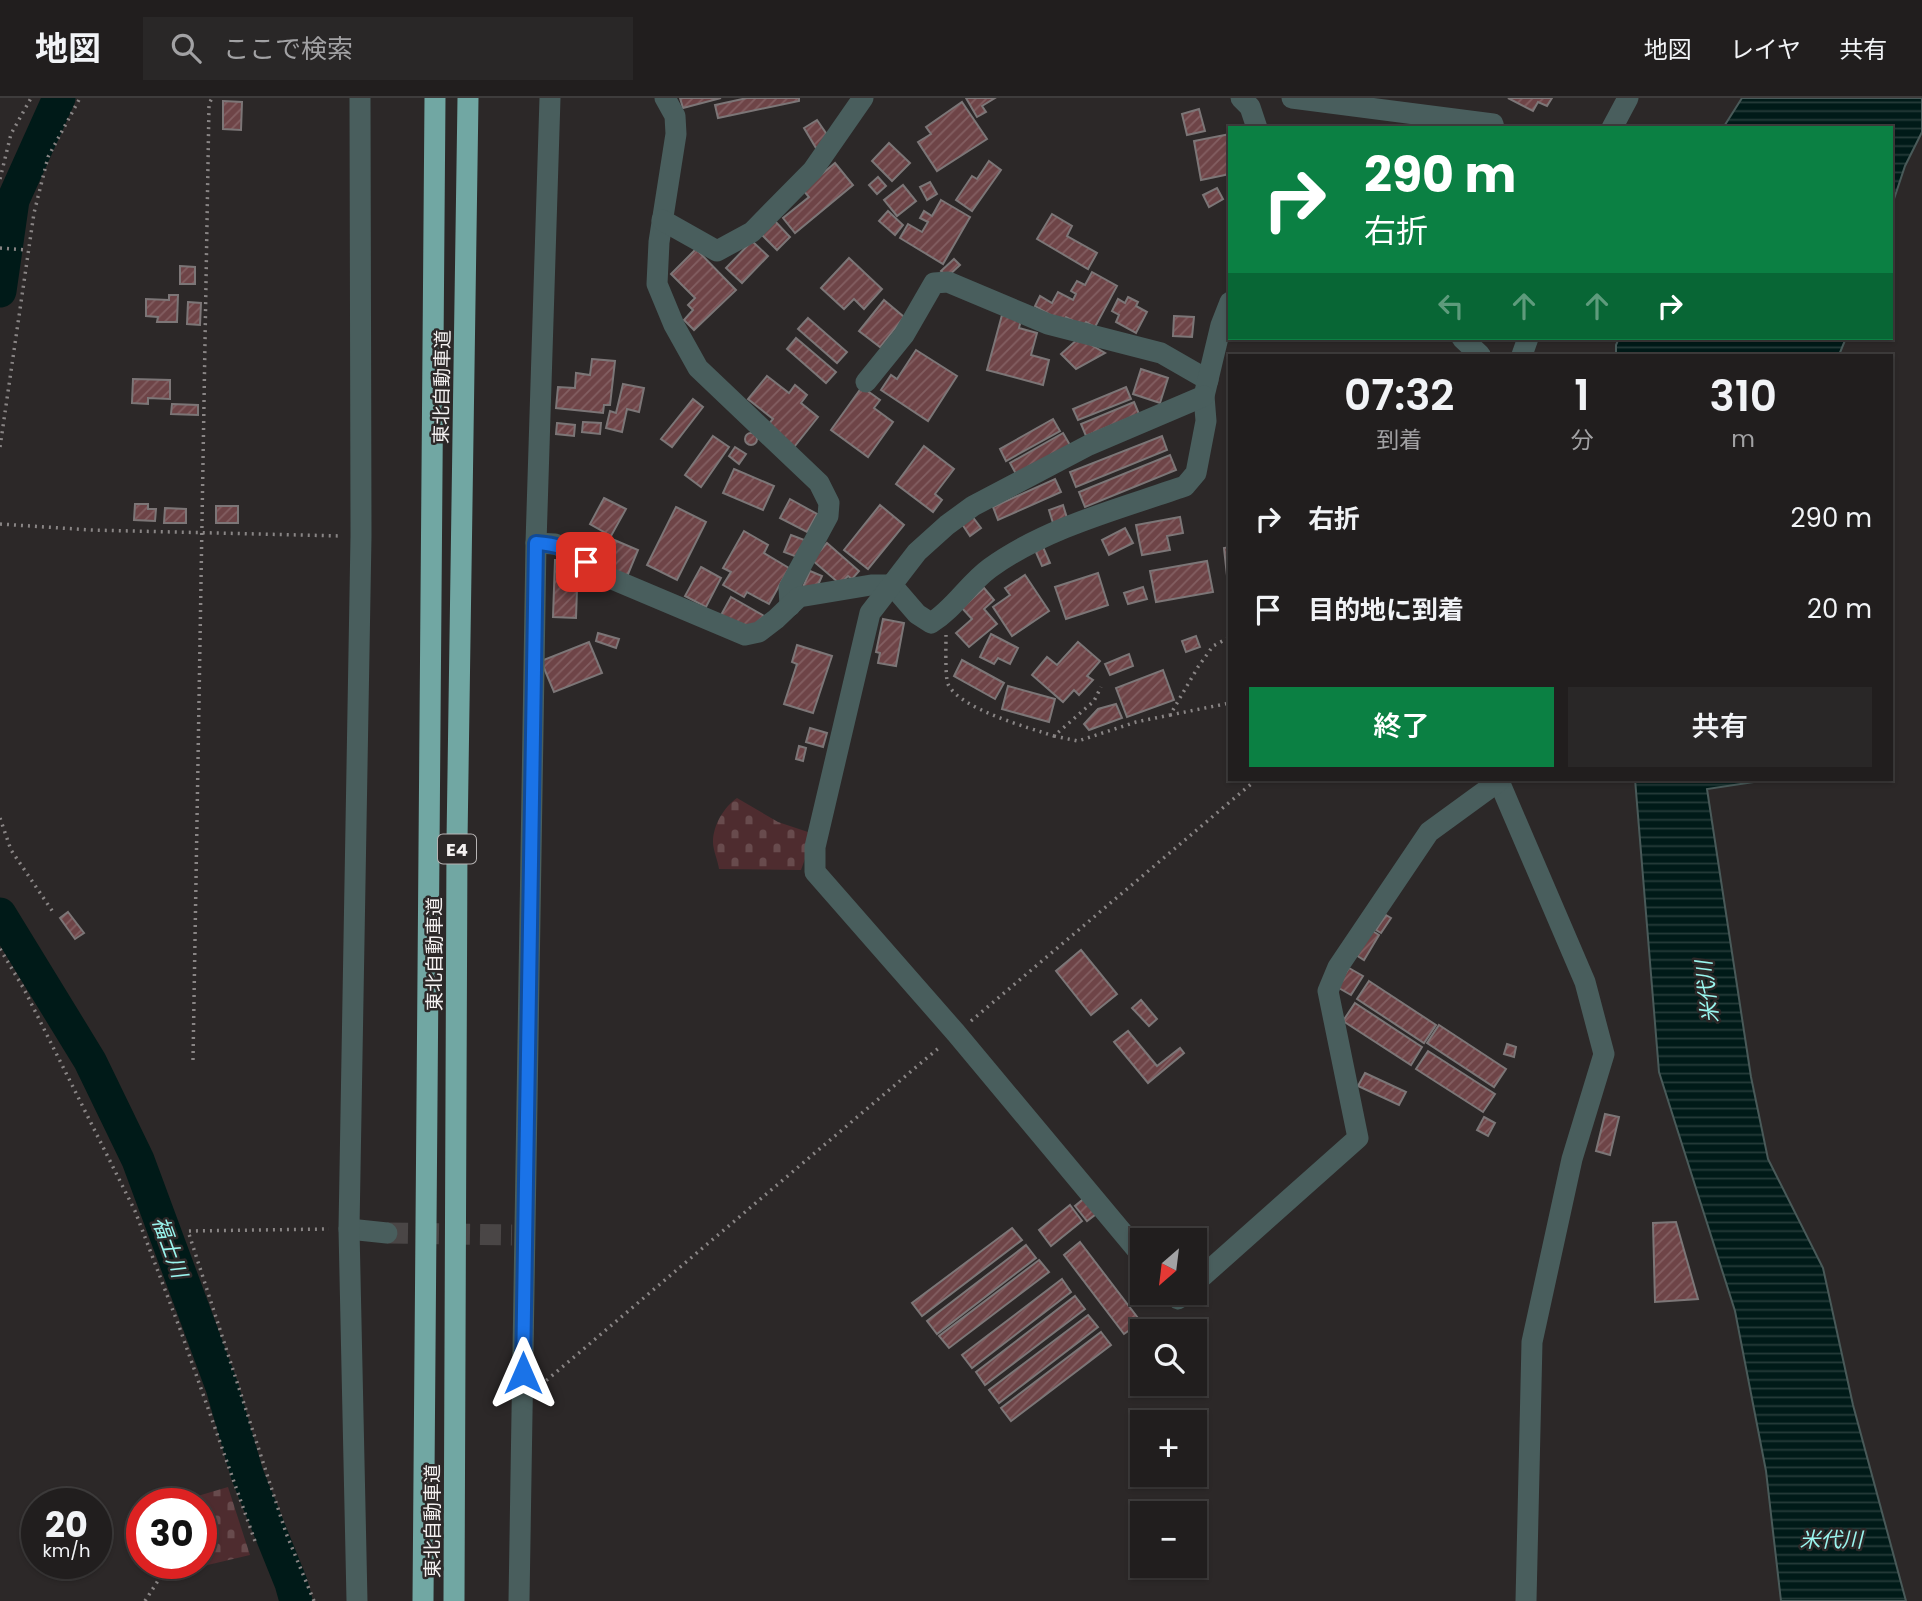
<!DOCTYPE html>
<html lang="ja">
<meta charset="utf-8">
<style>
body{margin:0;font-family:Poppins,"Noto Sans JP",sans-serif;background:#292727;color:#f1f3f6;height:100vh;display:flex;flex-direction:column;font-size:26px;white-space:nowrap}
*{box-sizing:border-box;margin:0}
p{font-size:23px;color:#a2a2a4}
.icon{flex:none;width:38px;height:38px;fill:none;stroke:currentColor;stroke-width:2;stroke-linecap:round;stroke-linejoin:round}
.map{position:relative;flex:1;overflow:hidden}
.side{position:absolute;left:1228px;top:256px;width:665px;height:427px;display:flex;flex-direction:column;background:#211e1e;border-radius:0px;box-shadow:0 2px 5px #0004,0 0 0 2px #3e3c3c}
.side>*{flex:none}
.top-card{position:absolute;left:1228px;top:28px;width:665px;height:214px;border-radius:0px;box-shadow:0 2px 5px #0004,0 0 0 2px #3e3c3c;background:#0b8043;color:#fff;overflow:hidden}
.needle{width:46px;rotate:208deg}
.controls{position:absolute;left:1130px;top:1130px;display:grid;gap:14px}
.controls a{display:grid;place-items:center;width:77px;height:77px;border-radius:0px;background:#211e1e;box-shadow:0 2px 5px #0004,0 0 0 2px #3e3c3c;font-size:35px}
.speed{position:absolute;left:21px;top:1390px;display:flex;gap:14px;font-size:35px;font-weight:700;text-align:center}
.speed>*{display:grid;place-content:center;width:91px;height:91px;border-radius:50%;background:#211e1e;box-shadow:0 2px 5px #0004,0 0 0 2px #3e3c3c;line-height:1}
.speed small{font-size:18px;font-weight:400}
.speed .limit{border:10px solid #d22;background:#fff;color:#111}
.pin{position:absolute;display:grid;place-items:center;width:60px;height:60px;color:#fff;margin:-30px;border-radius:14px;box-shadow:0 4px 10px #0006}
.me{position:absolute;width:77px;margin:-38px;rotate:0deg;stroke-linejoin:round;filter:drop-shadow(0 0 5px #0008)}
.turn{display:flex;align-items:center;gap:24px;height:147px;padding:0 21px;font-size:32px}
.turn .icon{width:91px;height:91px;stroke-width:2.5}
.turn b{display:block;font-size:49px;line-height:60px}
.lanes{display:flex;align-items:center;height:66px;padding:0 21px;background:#0003;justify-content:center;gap:35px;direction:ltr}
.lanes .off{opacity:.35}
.eta{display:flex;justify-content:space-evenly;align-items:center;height:119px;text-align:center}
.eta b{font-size:42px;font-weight:600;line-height:49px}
.action{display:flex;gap:14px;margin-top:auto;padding:14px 21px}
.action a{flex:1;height:80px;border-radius:0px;background:#0b8043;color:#fff;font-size:28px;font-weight:600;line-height:80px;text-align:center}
.action a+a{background:#292727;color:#f1f3f6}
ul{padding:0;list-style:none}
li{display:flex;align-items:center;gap:21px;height:91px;padding:0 21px}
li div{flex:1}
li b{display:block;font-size:26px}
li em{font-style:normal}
header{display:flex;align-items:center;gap:42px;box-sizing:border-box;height:98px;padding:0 35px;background:#211e1e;border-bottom:2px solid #3e3c3c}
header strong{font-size:33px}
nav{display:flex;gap:38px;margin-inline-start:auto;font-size:24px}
.search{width:490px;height:63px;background:#292727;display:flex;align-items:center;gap:18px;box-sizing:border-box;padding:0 24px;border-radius:0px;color:#a2a2a4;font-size:26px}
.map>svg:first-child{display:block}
</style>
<header>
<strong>地図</strong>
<div class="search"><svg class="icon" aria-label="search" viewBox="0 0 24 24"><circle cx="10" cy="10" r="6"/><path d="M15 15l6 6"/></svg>ここで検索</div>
<nav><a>地図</a><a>レイヤ</a><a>共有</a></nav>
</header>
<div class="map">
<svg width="1922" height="1503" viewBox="0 0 1922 1503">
<defs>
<pattern id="cemetery-stones" width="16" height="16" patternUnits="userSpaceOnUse" patternTransform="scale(1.75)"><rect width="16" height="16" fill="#4e2c2f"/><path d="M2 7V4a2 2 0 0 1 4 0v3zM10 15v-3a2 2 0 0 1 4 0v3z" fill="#684b4d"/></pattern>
<pattern id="water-rules" width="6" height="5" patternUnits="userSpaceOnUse" patternTransform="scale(1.75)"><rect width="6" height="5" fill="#001a18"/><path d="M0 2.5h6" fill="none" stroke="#263c3a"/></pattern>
<pattern id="building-hatch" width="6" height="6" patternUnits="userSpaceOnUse" patternTransform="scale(1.75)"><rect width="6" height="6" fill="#6e4447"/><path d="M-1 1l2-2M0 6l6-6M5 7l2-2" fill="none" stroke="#835f62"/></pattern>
</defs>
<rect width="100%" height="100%" fill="#2c2828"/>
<g fill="url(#cemetery-stones)">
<path d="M737,700L778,724L814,736L801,772L719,771C718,763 713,752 713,744C713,727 724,709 737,700Z"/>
<path d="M228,1389L250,1457L161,1478V1465H201V1405H174Z"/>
</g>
<g fill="url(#water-rules)" stroke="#495a59" stroke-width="2">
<path d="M1742,0H1922V34L1905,68L1892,107V30H1723Z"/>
<path d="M1619,240H1846L1839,257H1616V247Z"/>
<path d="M1635,681H1774L1707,691L1751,979L1768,1061L1823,1170L1853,1307L1906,1503H1781L1766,1373L1735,1213L1659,974Z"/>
</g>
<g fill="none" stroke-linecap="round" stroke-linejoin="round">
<g stroke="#001a18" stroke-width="33">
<path d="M0,193L13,102L59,0"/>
<path d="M0,816L90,963L138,1062L222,1289L247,1376L291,1485L296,1503"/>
</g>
</g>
<g fill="url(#building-hatch)" stroke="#7c7677" stroke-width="2">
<path d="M680,0H721L683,10Z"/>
<path d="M747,0H799V3L718,20L715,7Z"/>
<path d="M966,0H995L982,8L986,14L977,19Z"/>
<path d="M1508,0H1552L1547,8L1538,4L1533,13Z"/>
<path d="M223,3L242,4L241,32L223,31Z"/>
<path d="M962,4L987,41L937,73L918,44L931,36L926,29Z"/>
<path d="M1199,11L1205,33L1187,37L1182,16Z"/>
<path d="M817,22L830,41L816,50L804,30Z"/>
<path d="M1230,36V76L1201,82L1194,43Z"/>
<path d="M889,45L910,65L892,83L872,63Z"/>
<path d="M989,63L1001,72L972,113L956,102L972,78L977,81Z"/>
<path d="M835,65L853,87L795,135L783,120L809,99L803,92Z"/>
<path d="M878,79L886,88L877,96L869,87Z"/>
<path d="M930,84L937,96L927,102L920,89Z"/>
<path d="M903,87L916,103L897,118L884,102Z"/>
<path d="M1217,90L1223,101L1209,109L1203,97Z"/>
<path d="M941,102L970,119L943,166L900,140L908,126L922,134L928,124L920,120L924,113L932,118Z"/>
<path d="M888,113L903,127L895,137L879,123Z"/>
<path d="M1052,116L1072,128L1067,138L1097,155L1088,171L1037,141Z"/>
<path d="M773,121L790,139L777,152L759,134Z"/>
<path d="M752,143L768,158L742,185L726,170Z"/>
<path d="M696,151L736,192L694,232L684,222L693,212L688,207L695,200L671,176Z"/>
<path d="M849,160L882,191L864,211L854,201L844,211L821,190Z"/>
<path d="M954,161L960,167L947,179L941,173Z"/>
<path d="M180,168L195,169V186H180Z"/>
<path d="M1092,174L1117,188L1095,229L1086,224L1083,228L1066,219L1063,224L1035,208L1040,198L1052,205L1058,194L1073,202L1076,196L1071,193L1077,183L1085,187Z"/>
<path d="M169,197H178L177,224H157L158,219L146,218V201L169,202Z"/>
<path d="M1128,199L1138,204L1136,208L1147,214L1136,235L1116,224L1119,217L1112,213L1118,201L1125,205Z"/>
<path d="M884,202L904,219L880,249L859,233Z"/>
<path d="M188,204L201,205L200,227L187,226Z"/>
<path d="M1002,217L1021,222L1019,230L1037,235L1031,257L1049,262L1043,287L987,272Z"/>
<path d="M1174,218L1194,219L1192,239L1173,238Z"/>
<path d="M808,220L847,254L837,265L798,231Z"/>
<path d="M796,240L836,274L826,285L787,251Z"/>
<path d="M1079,240L1105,255L1076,271L1061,256Z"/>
<path d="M916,252L957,278L928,323L881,292L891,277L897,281Z"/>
<path d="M592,261L615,263L610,307H604L603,315L556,310L558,289L575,290L576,275L590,277Z"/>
<path d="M1141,271L1168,280L1160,305L1133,296Z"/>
<path d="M767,278L789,295L795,287L807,297L801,305L818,319L794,349L768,327L773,321L748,301Z"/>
<path d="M133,281L170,282V301L148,300V306L132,305Z"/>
<path d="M623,286L644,290L639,314L627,311L622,334L606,330L610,313L616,315Z"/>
<path d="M862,289L880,302L874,310L893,324L868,359L831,332Z"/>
<path d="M1126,289L1131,301L1078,322L1073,311Z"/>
<path d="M693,301L703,309L672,349L661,341Z"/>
<path d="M1134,304L1139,316L1086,338L1081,326Z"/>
<path d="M172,306L198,307V317L171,316Z"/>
<path d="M1053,321L1060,333L1006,363L1000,351Z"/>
<path d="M583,324L601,325L600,336L582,334Z"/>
<path d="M557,325L575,327L574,338L556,336Z"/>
<path d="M1063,335L1070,347L1016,376L1010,365Z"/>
<circle cx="751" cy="341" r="6"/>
<path d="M713,338L729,349L701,389L685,377Z"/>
<path d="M1162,338L1167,352L1076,389L1070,374Z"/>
<path d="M924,348L954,371L935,396L942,402L933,414L896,386Z"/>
<path d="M735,349L746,356L739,366L729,358Z"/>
<path d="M1170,357L1176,372L1085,409L1079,394Z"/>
<path d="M734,371L774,388L763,412L723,395Z"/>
<path d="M1055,381L1061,394L998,422L993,409Z"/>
<path d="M604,400L626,411L611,438L590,426Z"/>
<path d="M790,401L817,416L807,434L780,420Z"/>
<path d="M135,406H148V411H156L155,423L134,422Z"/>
<path d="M880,407L904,427L868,471L844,452Z"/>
<path d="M1063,407L1067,420L1053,425L1049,412Z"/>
<rect x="216" y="408" width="22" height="17"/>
<path d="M676,409L706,424L677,482L647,467Z"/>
<path d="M165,410L186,411V425H164Z"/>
<path d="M972,418L981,430L970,438L962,426Z"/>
<path d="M1180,419L1183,435L1167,438L1170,452L1142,457L1136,427Z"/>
<path d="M1125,430L1133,445L1109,457L1102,442Z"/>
<path d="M744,433L768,447L764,455L789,470L769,506L747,494L744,499L723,487L731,474L723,470Z"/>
<path d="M791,437L807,443L800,460L784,454Z"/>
<path d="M612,441L638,452L626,481L600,471Z"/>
<path d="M827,445L859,473L852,481L848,478L840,486L812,462Z"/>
<path d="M1043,449L1050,465L1042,468L1035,452Z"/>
<path d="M1230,449V477L1227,478L1224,450Z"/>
<path d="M555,462L578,463L576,520L553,519Z"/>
<path d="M1207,463L1213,494L1156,504L1150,473Z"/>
<path d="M701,469L721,480L706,509L685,498Z"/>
<path d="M810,473L822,478L815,494L803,489Z"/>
<path d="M1098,475L1108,507L1066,521L1055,489Z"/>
<path d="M1025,477L1049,513L1012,538L993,509L1010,497L1005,490Z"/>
<path d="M1143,489L1147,501L1128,506L1124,495Z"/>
<path d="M984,490L994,502L984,511L997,526L969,549L956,535L972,521L962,510Z"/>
<path d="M731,499L764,518L758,531L720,519Z"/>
<path d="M883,521L904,525L896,568L878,565L880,555L876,554Z"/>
<path d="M598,535L619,541L616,550L596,543Z"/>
<path d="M991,536L1018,550L1010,566L998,560L994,566L980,559Z"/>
<path d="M1196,538L1200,549L1186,554L1182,543Z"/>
<path d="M589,544L602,575L554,594L541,563Z"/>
<path d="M1078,544L1100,563L1087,578L1093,582L1079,597L1074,592L1063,604L1032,577L1047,559L1057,567Z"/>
<path d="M797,547L832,558L813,615L784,606L797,566L792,564Z"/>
<path d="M1129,556L1133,568L1110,577L1105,566Z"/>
<path d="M962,562L1004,585L995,601L954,578Z"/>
<path d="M1163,572L1174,602L1127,619L1116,590Z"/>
<path d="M1008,588L1055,601L1049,624L1002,611Z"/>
<path d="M1116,606L1122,620L1089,632L1084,626L1098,611Z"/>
<path d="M810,630L827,635L823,649L806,644Z"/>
<path d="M799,648L806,650L803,663L796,661Z"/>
<path d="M68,814L84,835L75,841L60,820Z"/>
<path d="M1386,817L1391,820L1381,835L1376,832Z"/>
<path d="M1371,832L1379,837L1364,862L1356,857Z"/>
<path d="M1081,852L1117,896L1091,917L1056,873Z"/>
<path d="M1349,870L1363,878L1351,897L1337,889Z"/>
<path d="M1369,883L1436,927L1424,945L1357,901Z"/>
<path d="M1141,902L1157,921L1149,928L1132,910Z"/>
<path d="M1355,905L1422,949L1411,967L1343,923Z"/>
<path d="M1439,927L1506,971L1494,989L1427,945Z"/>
<path d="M1128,933L1157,968L1180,950L1184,955L1148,985L1114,944Z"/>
<path d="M1507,946L1516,949L1514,959L1504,956Z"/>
<path d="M1428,953L1495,996L1483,1014L1416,971Z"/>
<path d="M1365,975L1406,994L1399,1007L1358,988Z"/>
<path d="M1605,1016L1619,1019L1610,1057L1596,1053Z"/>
<path d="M1484,1019L1495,1025L1488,1038L1477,1032Z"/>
<path d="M1087,1098L1100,1113L1087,1123L1075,1108Z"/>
<path d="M1070,1107L1082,1123L1051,1148L1039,1132Z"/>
<path d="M1676,1124L1698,1201L1655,1204L1653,1125Z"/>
<path d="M1012,1130L1022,1142L922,1218L912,1205Z"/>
<path d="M1080,1144L1141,1224L1124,1236L1064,1157Z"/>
<path d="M1026,1147L1036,1160L937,1236L927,1223Z"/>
<path d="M1039,1162L1049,1174L949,1250L939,1238Z"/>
<path d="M1062,1181L1071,1194L972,1270L962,1257Z"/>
<path d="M1075,1198L1085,1211L985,1287L976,1274Z"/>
<path d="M1088,1217L1098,1229L999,1305L989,1292Z"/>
<path d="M1101,1234L1111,1247L1011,1323L1001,1310Z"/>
</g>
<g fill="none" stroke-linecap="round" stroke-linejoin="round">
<path stroke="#4a4646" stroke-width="21" stroke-dasharray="21 10" stroke-linecap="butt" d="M387,1135L512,1137"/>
<g stroke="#898585" stroke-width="3.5" stroke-dasharray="2 5" stroke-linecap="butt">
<path d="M0,81L11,36L31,0"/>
<path d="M0,150L28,152"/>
<path d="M0,349L34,115L48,59L80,0"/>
<path d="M0,426L91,432L341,438"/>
<path d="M946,537C946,546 945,579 948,586C959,611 1030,630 1054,638L1094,603L1101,589"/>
<path d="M1170,617L1230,605"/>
<path d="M1054,638L1078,643L1136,624L1170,617L1198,569L1213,548L1230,539"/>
<path d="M0,720L11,752L53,814"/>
<path d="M0,851L24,891L135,1113L180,1231L256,1446"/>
<path d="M971,923L1257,681"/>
<path d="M193,962L209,6L212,0"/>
<path d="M541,1287L941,948"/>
<path d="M145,1503L161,1478"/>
<path d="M314,1503L286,1435L188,1133L329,1131"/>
</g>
<g stroke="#495e5d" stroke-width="21">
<path d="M665,0L675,18L676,36L659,144L657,186L674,227L698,270L819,385L829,405L828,418L789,490L790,508"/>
<path d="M1241,0L1250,9L1257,30"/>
<path d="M1292,0L1493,26L1494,30"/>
<path d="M1612,30L1628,0"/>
<path d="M662,122L717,153L752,134L813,72L863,0"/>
<path d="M1462,240L1480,257"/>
<path d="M1522,257L1528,240"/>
<path d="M866,284L904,237L934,185L948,184L1048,226L1161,255L1208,282"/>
<path d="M536,445L555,446L573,453L598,475L745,537L759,534L776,521L799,499L871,487H892L917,516L931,525C954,511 968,486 990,470C1047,429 1119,411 1185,388L1196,375L1206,323L1204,298L1221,227L1230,204"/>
<path d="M1498,681L1585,884L1604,956L1572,1061L1532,1244L1526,1503"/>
<path d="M349,1131L387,1135"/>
<path d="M1143,1159L956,935L815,774V749L870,515L917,454L947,427L973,408L1089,347L1204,298"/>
<path d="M1195,1185L1358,1040L1328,893L1338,869L1429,734L1499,683"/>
<path d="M1173,1195L1178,1201L1184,1195"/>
<path d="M357,1503L349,1131L361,438L360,0"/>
<path d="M519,1503L536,445L550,0"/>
</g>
<g stroke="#71a7a3" stroke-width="21">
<path d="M423,1503L435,0"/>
<path d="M454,1503L457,743L468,0"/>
</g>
</g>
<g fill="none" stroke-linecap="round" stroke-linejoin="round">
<g stroke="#114b97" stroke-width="18">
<path id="route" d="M523,1275L536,445C556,446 570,451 586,464"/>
</g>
<use href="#route" stroke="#1a73e8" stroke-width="12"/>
</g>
<g text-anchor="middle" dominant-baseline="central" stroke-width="5" stroke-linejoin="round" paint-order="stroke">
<rect fill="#2c2828" stroke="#b7b4b4" stroke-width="2" x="438" y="736.5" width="38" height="29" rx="5"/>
<g font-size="18" font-weight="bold" fill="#f3f0f0">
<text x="457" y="751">E4</text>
</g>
<g font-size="19" fill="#f3f0f0" stroke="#2c2828">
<text transform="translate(442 289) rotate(-89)">東北自動車道</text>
<text transform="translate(434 856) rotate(-90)">東北自動車道</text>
<text transform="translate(432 1423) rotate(-90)">東北自動車道</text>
</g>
<g font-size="21" font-style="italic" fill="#9af5ee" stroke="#2c2828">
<text transform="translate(1707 894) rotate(-97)">米代川</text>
<text transform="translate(170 1149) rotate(70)">福士川</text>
<text x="1831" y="1441">米代川</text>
</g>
</g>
</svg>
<div class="controls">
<a><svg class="needle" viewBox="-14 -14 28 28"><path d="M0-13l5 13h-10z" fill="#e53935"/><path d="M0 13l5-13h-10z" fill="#a2a2a4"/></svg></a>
<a><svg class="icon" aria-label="search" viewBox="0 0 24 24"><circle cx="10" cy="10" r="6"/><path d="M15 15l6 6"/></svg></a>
<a>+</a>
<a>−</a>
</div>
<div class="speed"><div>20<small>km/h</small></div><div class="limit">30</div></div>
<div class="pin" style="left:586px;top:464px;background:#d93025"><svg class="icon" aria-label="arrive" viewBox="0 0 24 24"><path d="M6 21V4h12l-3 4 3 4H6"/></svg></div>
<svg class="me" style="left:523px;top:1275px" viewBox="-20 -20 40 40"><path d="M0-17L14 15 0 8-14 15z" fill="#1a73e8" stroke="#fff" stroke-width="4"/></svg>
<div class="top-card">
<div class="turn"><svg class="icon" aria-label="right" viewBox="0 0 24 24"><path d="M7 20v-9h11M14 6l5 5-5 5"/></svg><div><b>290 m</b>右折</div></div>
<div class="lanes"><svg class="icon off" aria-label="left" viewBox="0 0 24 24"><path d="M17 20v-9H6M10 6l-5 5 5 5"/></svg><svg class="icon off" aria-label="ahead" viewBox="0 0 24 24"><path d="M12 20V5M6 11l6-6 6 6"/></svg><svg class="icon off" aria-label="ahead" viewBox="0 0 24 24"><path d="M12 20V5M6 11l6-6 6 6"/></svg><svg class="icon" aria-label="right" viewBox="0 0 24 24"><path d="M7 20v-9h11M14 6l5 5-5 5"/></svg></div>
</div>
<section class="side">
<div class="eta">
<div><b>07:32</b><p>到着</p></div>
<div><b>1</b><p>分</p></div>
<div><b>310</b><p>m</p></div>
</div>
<ul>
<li><svg class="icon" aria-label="right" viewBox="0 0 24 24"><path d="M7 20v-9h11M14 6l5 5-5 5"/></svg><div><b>右折</b></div><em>290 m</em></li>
<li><svg class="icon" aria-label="arrive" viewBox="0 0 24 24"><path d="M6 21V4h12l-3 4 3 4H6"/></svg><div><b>目的地に到着</b></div><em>20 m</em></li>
</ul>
<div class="action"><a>終了</a><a>共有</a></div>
</section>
</div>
